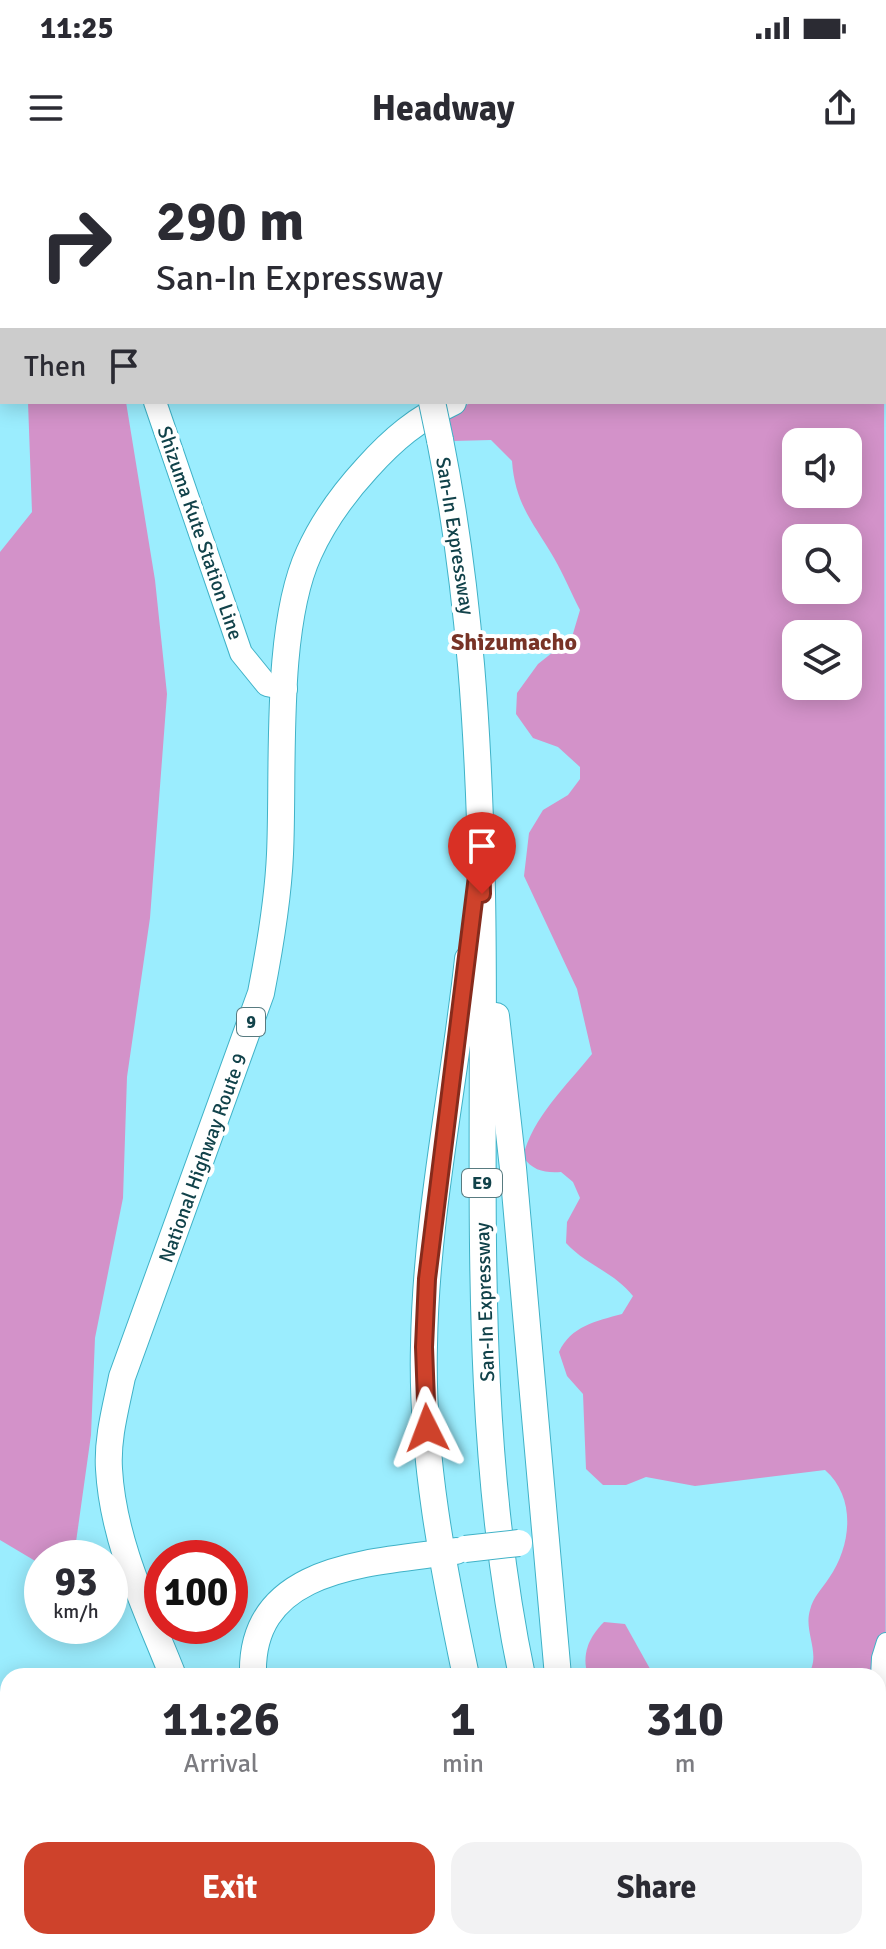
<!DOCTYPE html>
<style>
body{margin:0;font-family:Signika,sans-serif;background:#f2f2f3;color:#2b2b33;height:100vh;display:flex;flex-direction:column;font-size:30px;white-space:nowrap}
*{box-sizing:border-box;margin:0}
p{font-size:26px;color:#7c7c81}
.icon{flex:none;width:44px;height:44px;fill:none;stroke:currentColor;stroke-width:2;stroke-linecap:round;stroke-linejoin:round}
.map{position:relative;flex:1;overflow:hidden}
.panel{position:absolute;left:0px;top:1508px;width:886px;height:282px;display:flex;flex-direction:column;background:#fff;border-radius:24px 24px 0 0;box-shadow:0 4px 20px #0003}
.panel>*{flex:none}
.top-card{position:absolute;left:0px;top:0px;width:886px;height:244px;box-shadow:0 4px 20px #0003;background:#fff;color:#2b2b33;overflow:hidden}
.buttons{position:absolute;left:782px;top:268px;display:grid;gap:16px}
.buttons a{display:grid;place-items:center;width:80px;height:80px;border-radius:16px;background:#fff;box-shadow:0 4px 20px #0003;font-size:40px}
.speed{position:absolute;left:24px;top:1380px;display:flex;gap:16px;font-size:40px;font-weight:700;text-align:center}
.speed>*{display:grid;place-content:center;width:104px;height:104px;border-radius:50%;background:#fff;box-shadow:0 4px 20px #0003;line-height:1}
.speed small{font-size:20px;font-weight:400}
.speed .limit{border:12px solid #d22;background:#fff;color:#111}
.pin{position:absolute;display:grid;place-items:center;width:68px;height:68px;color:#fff;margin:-82px -34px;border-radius:50% 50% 50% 0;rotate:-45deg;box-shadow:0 0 8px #0007}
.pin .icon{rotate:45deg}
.me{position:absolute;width:88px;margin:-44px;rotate:357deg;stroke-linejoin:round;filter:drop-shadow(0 0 6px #0008)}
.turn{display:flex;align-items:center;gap:28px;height:168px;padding:0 24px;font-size:36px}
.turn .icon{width:104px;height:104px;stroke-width:2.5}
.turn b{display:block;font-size:56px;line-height:68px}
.then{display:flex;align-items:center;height:76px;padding:0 24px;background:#0003;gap:16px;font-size:30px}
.eta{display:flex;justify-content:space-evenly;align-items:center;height:136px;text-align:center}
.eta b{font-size:48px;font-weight:700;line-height:56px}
.action{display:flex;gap:16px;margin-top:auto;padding:16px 24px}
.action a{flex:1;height:92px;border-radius:24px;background:#ce422b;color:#fff;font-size:32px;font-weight:700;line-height:92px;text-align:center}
.action a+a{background:#f2f2f3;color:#2b2b33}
.status{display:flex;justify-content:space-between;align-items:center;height:56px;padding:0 40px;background:#fff;direction:ltr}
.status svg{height:22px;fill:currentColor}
header{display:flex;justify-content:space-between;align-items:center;height:104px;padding:0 24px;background:#fff;font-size:36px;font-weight:700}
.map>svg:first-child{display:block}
</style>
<div class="status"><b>11:25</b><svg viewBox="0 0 49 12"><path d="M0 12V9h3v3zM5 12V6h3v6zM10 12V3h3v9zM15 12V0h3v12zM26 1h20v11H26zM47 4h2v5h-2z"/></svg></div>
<header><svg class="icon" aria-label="menu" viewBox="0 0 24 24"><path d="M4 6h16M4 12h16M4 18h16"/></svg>Headway<svg class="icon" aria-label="share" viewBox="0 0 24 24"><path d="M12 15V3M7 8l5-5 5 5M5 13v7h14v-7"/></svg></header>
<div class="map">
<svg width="886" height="1789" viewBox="0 0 886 1789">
<rect width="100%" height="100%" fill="#9bedfe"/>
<g fill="#d392c9" fill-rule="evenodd">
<path d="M884,171L886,1789H705V1782H878V1516H807C823,1495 803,1473 810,1450C813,1437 822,1429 829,1418C852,1385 856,1337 825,1310L695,1326L646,1317L626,1325H603L586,1309L583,1234L567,1216L559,1192C571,1166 596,1161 622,1154L633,1136C614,1112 586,1105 566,1083L567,1062L580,1038L573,1022L561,1012C545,1013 533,1011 523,997C532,958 567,925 592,894L577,829L524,716L529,673L543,650L568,635L580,619V607L558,587L533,578L516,554L517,533L538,504L572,477L580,450C571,433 564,415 554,398C533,362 515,344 512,301L491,280L453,281L448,253L473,242H884ZM796,282H848V334H796ZM796,378H848V430H796ZM796,474H848V526H796Z"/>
<path d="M28,242H126L155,420L167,534L150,758L127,917L123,1038L95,1178L91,1275L76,1382L64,1398H42V1405L0,1380V392L32,352Z"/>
<path d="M604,1462L625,1464L654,1516H588C581,1494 589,1477 604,1462Z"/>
</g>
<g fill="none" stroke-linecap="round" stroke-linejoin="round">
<g stroke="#40b2c7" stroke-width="20">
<g id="minor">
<path d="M568,0L569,2"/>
<path d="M29,2L33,0"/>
<path d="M0,18L2,16"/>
<path d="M878,1554L881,1498L886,1482"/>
<path d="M0,1591L8,1596"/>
<path d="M0,1643L8,1633"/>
<path d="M421,1782L428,1789"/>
<path d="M803,1789V1782"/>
</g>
</g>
<g stroke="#40b2c7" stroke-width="24">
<g id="major">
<path d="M71,0L72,2"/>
<path d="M155,242L241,493L267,525L286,529"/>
</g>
</g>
<g stroke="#40b2c7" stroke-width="28">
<g id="highway">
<path d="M370,0L371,2"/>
<path d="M884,62L886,61"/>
<path d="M440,280C470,430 479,581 482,733C487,994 468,1259 522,1516"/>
<path d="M496,856L513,1008L558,1516"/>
<path d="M173,1516C147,1450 113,1382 109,1309C107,1278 116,1247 122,1217L261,833C270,787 278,741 280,694C284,610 274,469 309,393C323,362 344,333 367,308C393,279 417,259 453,242"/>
<path d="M253,1516C249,1403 375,1403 456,1391"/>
<path d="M466,1516C443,1407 421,1297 424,1185C426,1056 454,928 468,799"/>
<path d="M287,1782L290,1789"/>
<path d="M460,1782L465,1789"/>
<path d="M555,1782L558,1789"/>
<path d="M590,1782L592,1789"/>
</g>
</g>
<use href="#minor" stroke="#fff" stroke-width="18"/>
<use href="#major" stroke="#fff" stroke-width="22"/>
<use href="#highway" stroke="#fff" stroke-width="26"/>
<g stroke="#40b2c7" stroke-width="28" stroke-linecap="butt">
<g id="highway-bridge">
<path d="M432,242L440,280"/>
<path d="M465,1389L519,1383"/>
</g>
</g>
<use href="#highway-bridge" stroke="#fff" stroke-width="26"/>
</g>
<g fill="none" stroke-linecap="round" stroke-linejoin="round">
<g stroke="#862b1c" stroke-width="20">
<path id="route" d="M427,1268L424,1187L427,1119L481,684L482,734"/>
</g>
<use href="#route" stroke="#ce422b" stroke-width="14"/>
</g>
<g text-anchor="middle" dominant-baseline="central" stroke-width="8" stroke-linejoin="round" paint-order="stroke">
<g fill="#fff" stroke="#587b80" stroke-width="2">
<rect x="237" y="848" width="28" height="28" rx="6"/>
<rect x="462" y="1009" width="40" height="28" rx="6"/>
</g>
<g font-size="18" font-weight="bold" fill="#11424a">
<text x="251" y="862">9</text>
<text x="482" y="1023">E9</text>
</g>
<g font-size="20" fill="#11424a" stroke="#fff">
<text transform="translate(200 373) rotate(71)">Shizuma Kute Station Line</text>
<text transform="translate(455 376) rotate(81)">San-In Expressway</text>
<text transform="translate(203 998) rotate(-70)">National Highway Route 9</text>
<text transform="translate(485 1142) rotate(-92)">San-In Expressway</text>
</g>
<g font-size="24" font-weight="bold" fill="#783326" stroke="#fff">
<text x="514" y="482">Shizumacho</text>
</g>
</g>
</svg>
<div class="buttons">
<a><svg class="icon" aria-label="sound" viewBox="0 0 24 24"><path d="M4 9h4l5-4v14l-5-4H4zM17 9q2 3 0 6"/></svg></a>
<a><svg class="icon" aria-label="search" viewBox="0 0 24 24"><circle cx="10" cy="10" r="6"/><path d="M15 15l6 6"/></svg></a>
<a><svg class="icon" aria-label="layers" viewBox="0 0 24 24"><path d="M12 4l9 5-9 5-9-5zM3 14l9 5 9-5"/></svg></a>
</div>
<div class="speed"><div>93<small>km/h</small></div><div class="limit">100</div></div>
<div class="pin" style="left:482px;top:734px;background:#d93025"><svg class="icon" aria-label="arrive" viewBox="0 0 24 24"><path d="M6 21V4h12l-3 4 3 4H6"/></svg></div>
<svg class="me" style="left:427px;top:1268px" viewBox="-20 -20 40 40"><path d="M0-17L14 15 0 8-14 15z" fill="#ce422b" stroke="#fff" stroke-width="4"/></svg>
<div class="top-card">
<div class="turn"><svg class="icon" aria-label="right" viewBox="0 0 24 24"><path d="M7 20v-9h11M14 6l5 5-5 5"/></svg><div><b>290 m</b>San-In Expressway</div></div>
<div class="then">Then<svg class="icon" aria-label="arrive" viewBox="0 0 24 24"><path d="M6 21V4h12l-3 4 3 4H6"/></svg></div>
</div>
<section class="panel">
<div class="eta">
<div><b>11:26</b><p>Arrival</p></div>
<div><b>1</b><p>min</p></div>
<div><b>310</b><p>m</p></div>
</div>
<div class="action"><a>Exit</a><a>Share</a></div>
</section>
</div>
